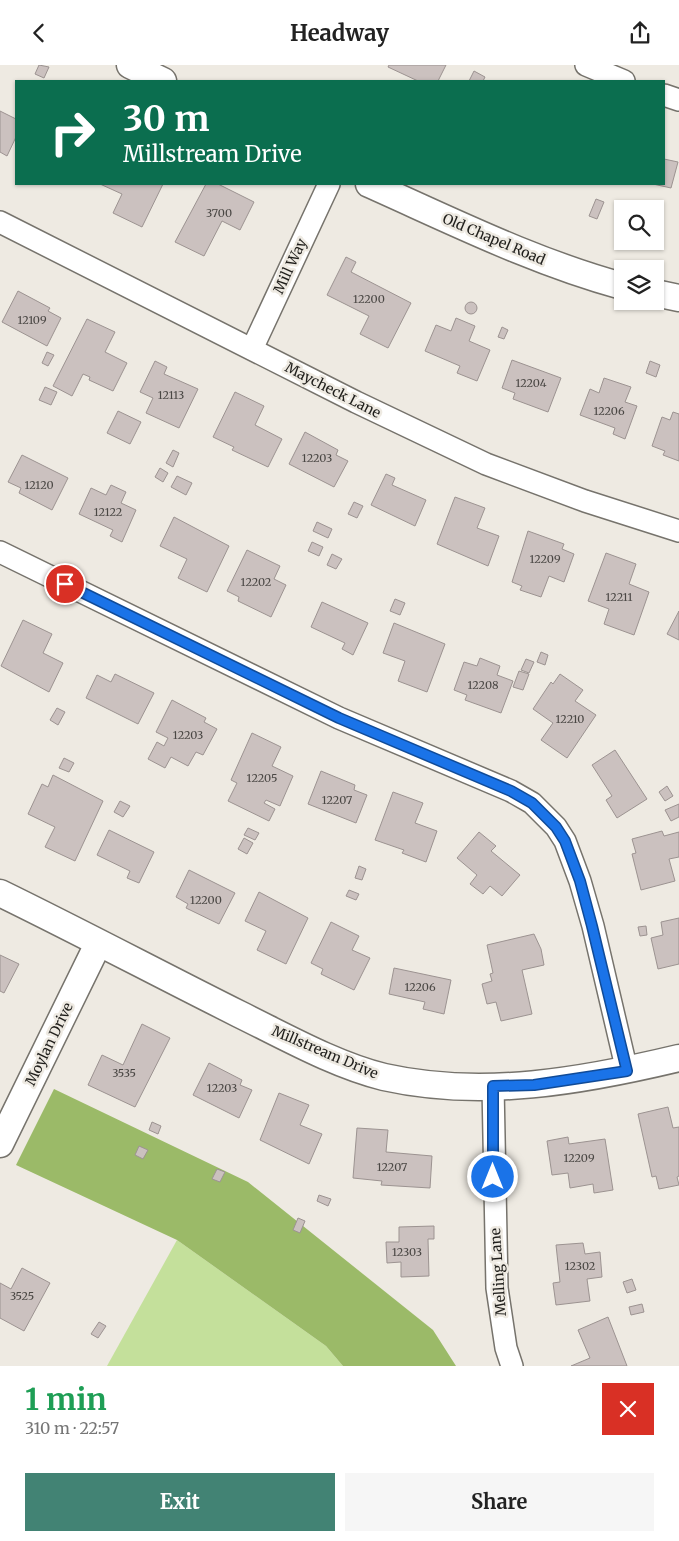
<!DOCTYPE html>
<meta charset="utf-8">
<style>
body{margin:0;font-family:Merriweather,serif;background:#f6f6f6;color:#222;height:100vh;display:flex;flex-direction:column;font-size:19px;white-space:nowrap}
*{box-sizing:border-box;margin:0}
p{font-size:16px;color:#767676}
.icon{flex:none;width:28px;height:28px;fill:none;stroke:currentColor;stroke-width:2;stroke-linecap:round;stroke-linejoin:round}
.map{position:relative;height:1301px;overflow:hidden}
.drawer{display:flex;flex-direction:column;background:#fff;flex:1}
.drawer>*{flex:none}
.guide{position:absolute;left:15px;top:15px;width:650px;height:105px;border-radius:0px;box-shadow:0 1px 4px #0004;background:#0b6e4f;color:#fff;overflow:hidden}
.fabs{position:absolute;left:614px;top:135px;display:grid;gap:10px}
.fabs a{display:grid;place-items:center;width:50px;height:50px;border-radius:0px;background:#fff;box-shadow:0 1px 4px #0004;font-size:25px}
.pin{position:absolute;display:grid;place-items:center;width:42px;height:42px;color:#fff;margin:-21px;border:2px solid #fff;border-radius:50%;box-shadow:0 1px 5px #0007}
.me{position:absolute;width:55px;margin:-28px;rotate:0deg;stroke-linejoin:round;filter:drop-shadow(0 0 4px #0008)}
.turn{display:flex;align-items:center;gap:18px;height:105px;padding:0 25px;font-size:22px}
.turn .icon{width:65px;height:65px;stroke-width:2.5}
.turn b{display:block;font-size:35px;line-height:42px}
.round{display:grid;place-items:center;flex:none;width:52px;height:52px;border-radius:0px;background:#f6f6f6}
.summary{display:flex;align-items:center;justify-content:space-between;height:85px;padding:0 25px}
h1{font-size:30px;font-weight:700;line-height:38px;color:#1e9e55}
.cta{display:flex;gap:10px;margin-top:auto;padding:10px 25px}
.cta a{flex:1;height:58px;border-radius:0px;background:#428374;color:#fff;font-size:20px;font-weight:700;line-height:58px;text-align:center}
.cta a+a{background:#f6f6f6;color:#222}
header{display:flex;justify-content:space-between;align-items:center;height:65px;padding:0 25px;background:#fff;font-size:22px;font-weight:700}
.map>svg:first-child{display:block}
</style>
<header><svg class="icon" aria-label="back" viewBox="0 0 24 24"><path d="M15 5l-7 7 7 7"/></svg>Headway<svg class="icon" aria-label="share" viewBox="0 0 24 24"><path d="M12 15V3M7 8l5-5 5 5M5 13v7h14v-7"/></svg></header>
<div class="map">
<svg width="679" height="1301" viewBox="0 0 679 1301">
<rect width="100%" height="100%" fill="#eeeae2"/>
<path fill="#c4e09b" d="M177,1175L326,1281L343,1301H107Z"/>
<path fill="#9bba68" d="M54,1024L248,1117L433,1265L456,1301H343L326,1281L177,1175L16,1100Z"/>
<g fill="#cbc1bf" stroke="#9c9391">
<path d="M39,0L49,2L44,13L35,9Z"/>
<path d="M389,0H446L438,16H418L388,2Z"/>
<path d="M474,6L485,12L483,16H469Z"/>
<path d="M0,46L16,54V72L7,91L0,87Z"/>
<path d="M664,94L678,97L671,123L653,119H664Z"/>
<path d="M100,119H163L142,162L113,148L122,129Z"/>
<path d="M206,119H218L254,137L240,165L222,156L204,191L175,177Z"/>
<path d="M596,134L604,137L597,154L589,151Z"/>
<path d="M346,192L356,197L351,207L411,238L388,283L360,269L369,251L327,230Z"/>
<path d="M18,226L50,243L48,246L61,253L47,281L2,257Z"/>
<circle cx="471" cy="243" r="6"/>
<path d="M456,253L475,261L469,276L490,285L477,316L457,308L460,301L425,286L436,260L451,266Z"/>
<path d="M87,254L115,267L105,287L127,298L113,326L89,315L90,312L83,309L72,331L53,321Z"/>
<path d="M502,262L508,265L504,274L498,272Z"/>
<path d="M47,287L54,290L48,301L42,298Z"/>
<path d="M512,295L561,313L548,347L513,334L515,328L502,323Z"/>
<path d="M155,296L167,302L164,309L198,324L179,363L146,348L153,333L140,327Z"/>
<path d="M650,296L660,300L656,312L646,308Z"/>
<path d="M604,313L631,322L625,337L637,341L625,374L613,369L615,363L580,350L590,324L599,328Z"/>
<path d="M45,322L57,327L51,340L39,335Z"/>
<path d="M235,327L264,341L255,360L282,374L268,402L232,385L234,382L213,372Z"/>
<path d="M118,346L141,357L130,379L107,368Z"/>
<path d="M673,347L679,349V396L663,390L665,386L652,381L662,352L670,355Z"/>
<path d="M305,367L338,385L336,390L348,396L334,422L289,399Z"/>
<path d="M173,385L179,388L173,402L166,398Z"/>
<path d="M22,390L68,413L52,445L19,428L21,423L8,417Z"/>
<path d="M160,403L168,408L163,417L155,412Z"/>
<path d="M386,409L395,413L392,420L426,435L415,461L371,440Z"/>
<path d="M177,411L192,418L186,430L171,422Z"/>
<path d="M111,420L126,427L121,438L136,445L122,477L110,471L113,465L79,449L91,423L106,430Z"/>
<path d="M455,432L485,443L477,463L499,471L488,501L437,479Z"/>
<path d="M354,437L363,441L357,453L348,449Z"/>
<path d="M174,452L229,481L207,527L178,513L187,494L160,481Z"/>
<path d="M317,457L332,464L328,473L313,466Z"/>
<path d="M528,466L564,479L562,484L574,489L564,517L549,511L541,532L520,525L522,521L512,517Z"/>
<path d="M312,477L323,482L319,491L308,486Z"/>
<path d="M247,485L280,501L274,514L286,520L271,552L238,536L239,532L227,526Z"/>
<path d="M606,488L636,499L629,519L649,527L634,570L604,559L609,544L588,536Z"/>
<path d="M332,489L342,494L336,504L327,500Z"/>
<path d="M395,534L405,538L400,550L390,546Z"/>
<path d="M322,537L368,558L353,590L342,584L345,578L311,562Z"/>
<path d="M679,546V575L667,569Z"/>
<path d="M23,555L52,569L43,588L63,598L49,627L1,601Z"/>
<path d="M394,558L445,579L427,627L398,616L405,596L383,588Z"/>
<path d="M541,587L548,590L545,600L537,597Z"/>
<path d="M480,593L500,601L497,610L513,616L501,648L465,635L467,630L454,625L464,597L477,601Z"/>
<path d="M526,594L534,597L529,608L521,605Z"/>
<path d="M519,606L529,609L523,625L513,622Z"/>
<path d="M115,609L154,628L138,659L86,633L97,610L111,617Z"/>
<path d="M560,609L583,625L575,636L596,650L567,693L541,675L553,658L533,644L551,617L553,619Z"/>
<path d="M172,635L206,653L204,657L217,664L203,690L196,687L188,701L171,692L165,703L148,694L157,677L164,681L168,673L156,667Z"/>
<path d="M57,643L65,647L58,660L50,655Z"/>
<path d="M252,668L281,682L272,701L293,711L280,741L266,735L264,738L275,744L269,756L228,736L237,718L231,715Z"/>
<path d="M615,685L647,734L617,753L606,735L612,731L592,700Z"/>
<path d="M64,693L74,698L69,707L59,703Z"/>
<path d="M321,706L355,720L354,725L367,730L356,758L308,739Z"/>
<path d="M53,710L103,736L75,796L45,782L55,762L28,749L42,719L48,722Z"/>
<path d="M667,721L673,731L665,736L659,727Z"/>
<path d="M393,727L423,738L415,758L437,766L426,797L402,788L404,785L375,775Z"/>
<path d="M120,736L130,741L123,752L114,747Z"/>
<path d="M679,739V752L671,756L665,745Z"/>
<path d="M248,763L259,768L255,775L244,770Z"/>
<path d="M109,765L154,787L139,818L127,813L130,806L97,790Z"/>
<path d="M662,766L664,771L679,767V792L669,794L675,816L641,825L632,789L636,788L632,774Z"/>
<path d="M479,767L496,781L491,786L520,810L502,831L490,821L483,829L470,819L477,810L457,793Z"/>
<path d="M244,773L253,778L247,789L238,784Z"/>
<path d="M359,801L366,804L362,815L355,813Z"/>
<path d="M189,805L235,828L219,859L186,843L188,839L176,832Z"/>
<path d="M349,825L359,829L356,835L346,831Z"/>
<path d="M259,827L308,853L286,899L257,885L266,866L245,856Z"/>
<path d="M679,853V899L658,904L651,873L663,870L661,857Z"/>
<path d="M331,857L359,871L352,885L370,893L354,925L321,909L323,904L311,898Z"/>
<path d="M646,861L647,870L640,871L638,862Z"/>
<path d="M534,869L541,884L544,900L522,905L532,949L501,956L496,937L487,939L482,919L492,916L490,909L493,908L487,880Z"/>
<path d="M0,890L19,899L4,928L0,926Z"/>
<path d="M394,903L451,915L444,949L423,944L425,937L389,929Z"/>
<path d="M142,959L170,973L135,1042L88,1020L102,990L123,1000Z"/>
<path d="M209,998L242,1015L240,1020L252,1025L239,1053L193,1030Z"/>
<path d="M279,1028L309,1040L300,1060L322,1069L309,1099L260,1075Z"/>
<path d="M668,1042L673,1063L679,1062V1111L677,1112L679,1120L659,1124L656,1111L652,1112L638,1049Z"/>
<path d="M152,1057L161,1061L158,1069L149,1065Z"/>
<path d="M357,1063L388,1065L386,1087L432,1091L430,1123L381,1120L382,1116L353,1113Z"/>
<path d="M568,1072L569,1079L605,1074L613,1125L594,1128L593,1119L570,1123L568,1108L552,1110L547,1076Z"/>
<path d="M139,1081L148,1085L143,1094L135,1090Z"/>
<path d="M217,1104L225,1107L220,1117L212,1114Z"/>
<path d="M319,1130L331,1134L328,1141L317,1136Z"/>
<path d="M298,1153L305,1156L300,1168L293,1165Z"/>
<path d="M434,1161V1174H428L429,1211L401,1212V1197L387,1198L386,1177H399V1162Z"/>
<path d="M583,1178L585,1189L600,1187L602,1212L587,1214L590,1236L556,1240L553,1218L560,1217L556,1180Z"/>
<path d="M22,1203L50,1218L24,1266L0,1253V1218L11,1224Z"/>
<path d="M632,1214L636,1225L627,1228L623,1217Z"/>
<path d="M642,1239L644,1247L631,1250L629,1242Z"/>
<path d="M608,1252L627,1301H571L590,1293L578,1265Z"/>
<path d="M99,1257L106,1261L98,1273L91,1269Z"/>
</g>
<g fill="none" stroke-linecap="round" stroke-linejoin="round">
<g stroke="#76736c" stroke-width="24">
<g id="minor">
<path d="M586,0L624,16"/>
<path d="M664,30L679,35"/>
<path d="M0,157L356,337L486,399L585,436L679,466"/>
<path d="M252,284L329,119"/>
<path d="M0,487L339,653L511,726L532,738L556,762L565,776L580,816L593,861L627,1006"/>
<path d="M493,1021L497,1223L506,1283L512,1301"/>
</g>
</g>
<g stroke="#76736c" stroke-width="29">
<g id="tertiary">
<path d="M130,0L163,16"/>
<path d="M369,119C452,156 534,197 622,221"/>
<path d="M655,228L679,233"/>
<path d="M0,828C80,867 159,909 239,949C284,971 335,1000 384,1012C482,1034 583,1016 679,993"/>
<path d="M0,1079L98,879"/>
</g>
</g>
<use href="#minor" stroke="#fff" stroke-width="21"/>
<use href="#tertiary" stroke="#fff" stroke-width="26"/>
</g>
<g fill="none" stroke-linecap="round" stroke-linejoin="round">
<g stroke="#114b97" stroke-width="12">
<path id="route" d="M65,519L339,653L511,726L532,738L556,762L565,776L580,816L592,861L627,1006L534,1020L493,1021V1112"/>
</g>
<use href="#route" stroke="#1a73e8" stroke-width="9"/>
</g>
<g text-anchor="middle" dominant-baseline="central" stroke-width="5" stroke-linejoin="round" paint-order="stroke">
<g font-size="11" fill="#4a4744">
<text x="219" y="148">3700</text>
<text x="369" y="234">12200</text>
<text x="32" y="255">12109</text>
<text x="531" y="318">12204</text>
<text x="171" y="330">12113</text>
<text x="609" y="346">12206</text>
<text x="317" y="393">12203</text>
<text x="39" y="420">12120</text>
<text x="108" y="447">12122</text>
<text x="545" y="494">12209</text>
<text x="256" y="517">12202</text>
<text x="619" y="532">12211</text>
<text x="483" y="620">12208</text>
<text x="570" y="654">12210</text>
<text x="188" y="670">12203</text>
<text x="262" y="713">12205</text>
<text x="337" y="735">12207</text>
<text x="206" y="835">12200</text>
<text x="420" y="922">12206</text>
<text x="124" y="1008">3535</text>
<text x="222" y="1023">12203</text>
<text x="579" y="1093">12209</text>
<text x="392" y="1102">12207</text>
<text x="407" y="1187">12303</text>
<text x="580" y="1201">12302</text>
<text x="22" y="1231">3525</text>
</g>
<g font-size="14" fill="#1f1e1b" stroke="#eeeae2">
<text transform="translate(494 174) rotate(23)">Old Chapel Road</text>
<text transform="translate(290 201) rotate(-65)">Mill Way</text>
<text transform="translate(333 325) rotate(27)">Maycheck Lane</text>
<text transform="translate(49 979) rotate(-64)">Moylan Drive</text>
<text transform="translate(325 987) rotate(23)">Millstream Drive</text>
<text transform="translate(498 1207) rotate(-94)">Melling Lane</text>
</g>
</g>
</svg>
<div class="fabs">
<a><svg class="icon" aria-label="search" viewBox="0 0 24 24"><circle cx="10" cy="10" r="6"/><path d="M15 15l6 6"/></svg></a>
<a><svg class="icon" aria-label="layers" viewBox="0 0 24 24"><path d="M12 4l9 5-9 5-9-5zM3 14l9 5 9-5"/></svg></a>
</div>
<div class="pin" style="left:65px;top:519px;background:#d93025"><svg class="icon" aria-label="arrive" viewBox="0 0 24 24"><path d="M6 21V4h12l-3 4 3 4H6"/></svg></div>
<svg class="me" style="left:493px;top:1112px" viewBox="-20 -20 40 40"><circle r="17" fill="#1a73e8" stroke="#fff" stroke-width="3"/><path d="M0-11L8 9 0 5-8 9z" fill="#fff"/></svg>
<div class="guide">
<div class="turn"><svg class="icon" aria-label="right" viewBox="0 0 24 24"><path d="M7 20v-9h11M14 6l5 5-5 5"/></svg><div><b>30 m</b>Millstream Drive</div></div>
</div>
</div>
<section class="drawer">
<div class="summary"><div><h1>1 min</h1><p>310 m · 22:57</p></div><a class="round" style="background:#d93025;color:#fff"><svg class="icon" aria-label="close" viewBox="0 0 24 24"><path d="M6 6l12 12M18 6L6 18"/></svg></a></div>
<div class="cta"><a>Exit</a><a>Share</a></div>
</section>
